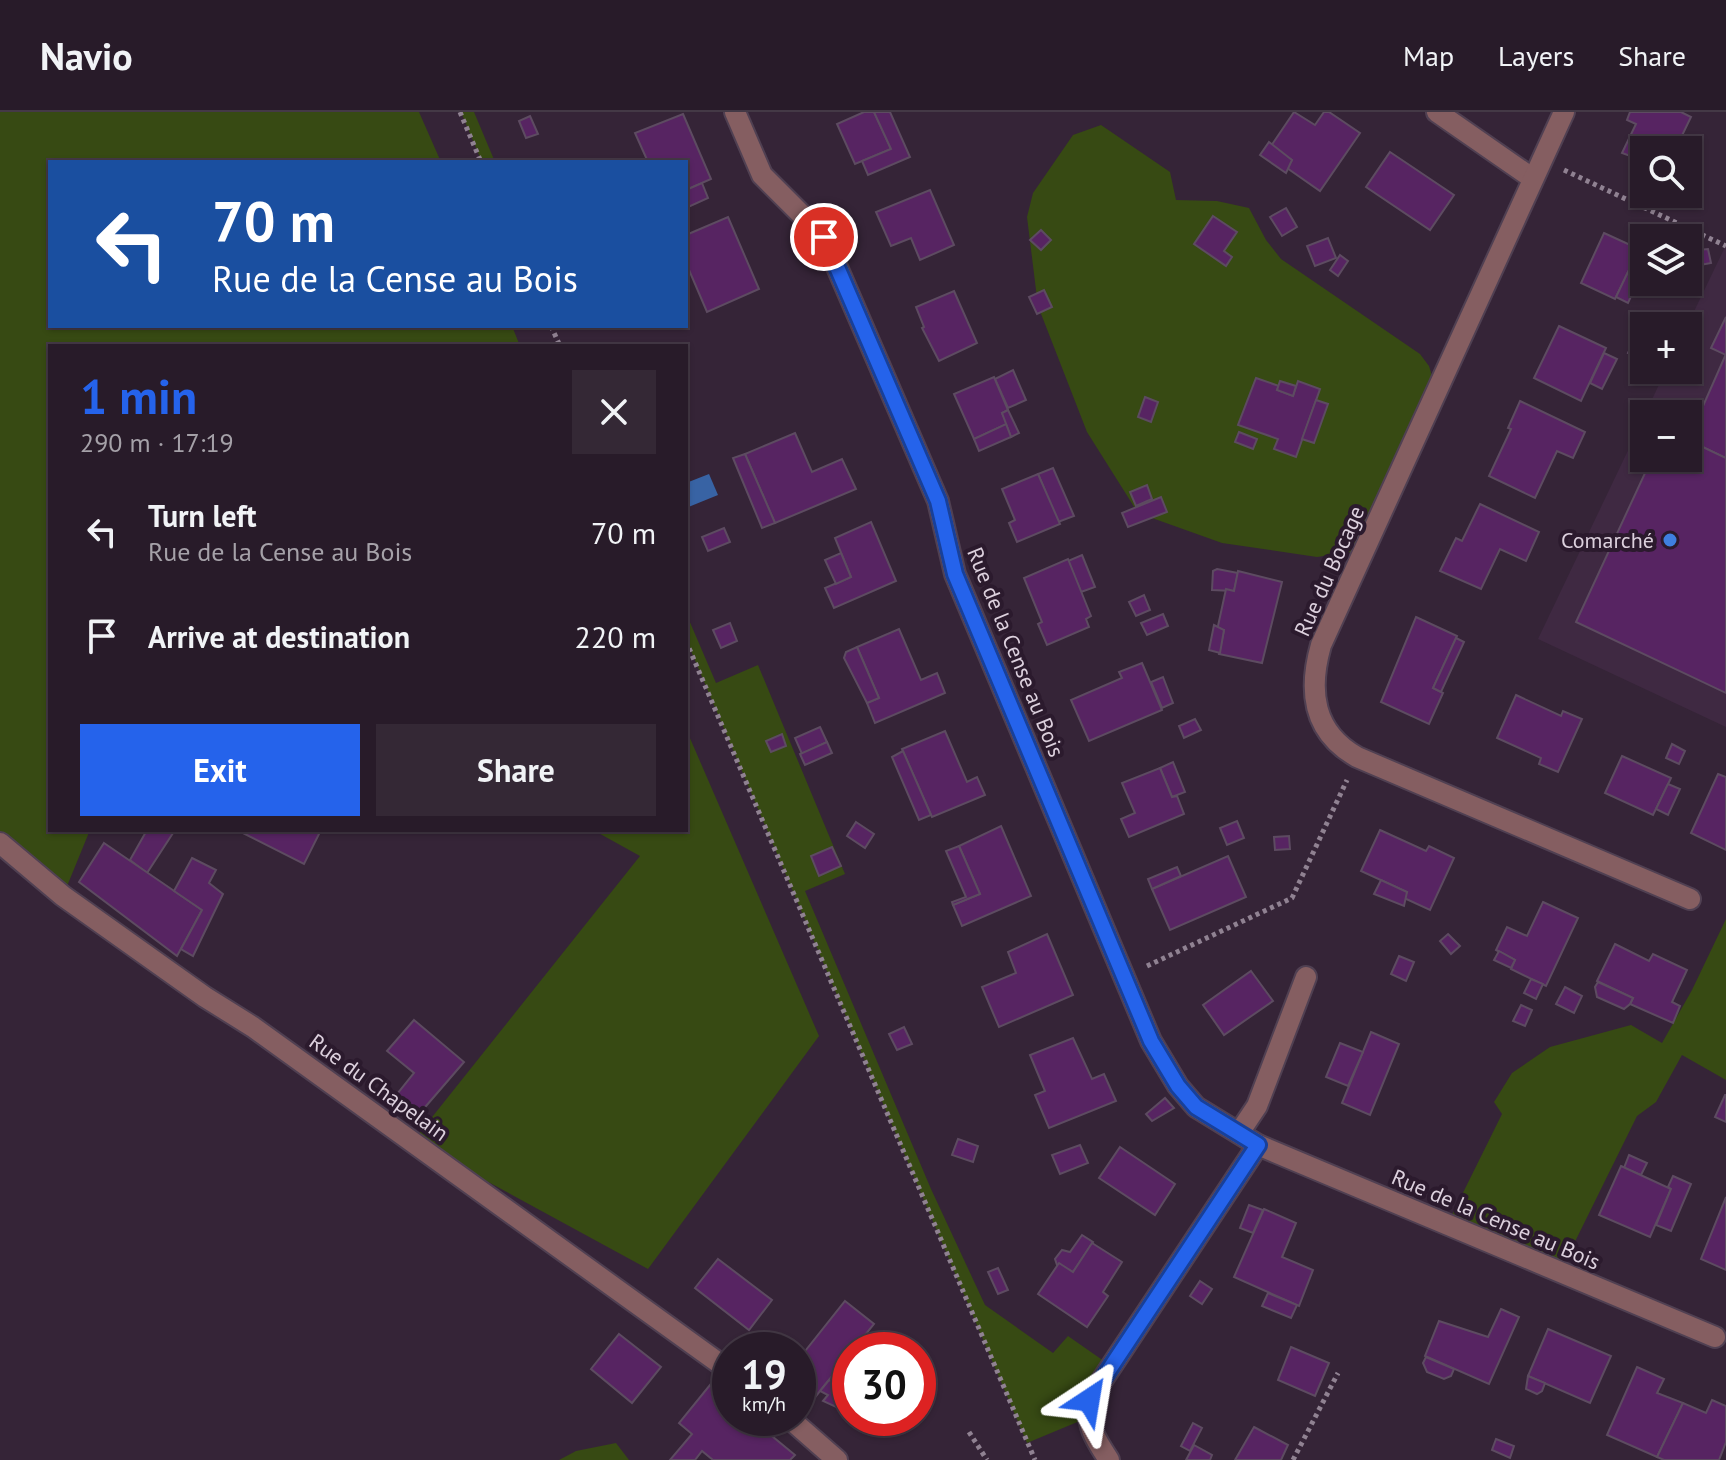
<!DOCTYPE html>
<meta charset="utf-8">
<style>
body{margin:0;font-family:"PT Sans",sans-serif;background:#342835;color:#f1f3f6;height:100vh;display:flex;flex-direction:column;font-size:30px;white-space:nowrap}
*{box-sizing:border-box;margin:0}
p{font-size:26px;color:#a5a1a8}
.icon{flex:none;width:44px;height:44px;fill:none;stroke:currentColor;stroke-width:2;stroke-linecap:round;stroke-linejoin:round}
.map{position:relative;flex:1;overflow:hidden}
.panel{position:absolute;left:48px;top:232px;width:640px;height:488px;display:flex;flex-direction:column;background:#281b29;border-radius:0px;box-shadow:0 2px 6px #0004,0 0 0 2px #443946}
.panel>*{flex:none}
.banner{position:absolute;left:48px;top:48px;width:640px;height:168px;border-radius:0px;box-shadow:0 2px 6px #0004,0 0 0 2px #443946;background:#1a4fa0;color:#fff;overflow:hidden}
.controls{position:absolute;left:1630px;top:24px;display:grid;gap:16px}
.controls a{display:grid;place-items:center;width:72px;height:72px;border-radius:0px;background:#281b29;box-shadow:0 2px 6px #0004,0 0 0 2px #443946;font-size:40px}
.speed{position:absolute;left:712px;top:1220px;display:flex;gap:16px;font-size:40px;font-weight:700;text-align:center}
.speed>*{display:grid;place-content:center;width:104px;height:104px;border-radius:50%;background:#281b29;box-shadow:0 2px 6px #0004,0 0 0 2px #443946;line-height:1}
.speed small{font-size:20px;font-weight:400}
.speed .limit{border:12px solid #d22;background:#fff;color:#111}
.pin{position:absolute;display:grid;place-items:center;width:68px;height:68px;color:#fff;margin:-34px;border:4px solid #fff;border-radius:50%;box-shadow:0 2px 8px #0007}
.me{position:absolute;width:88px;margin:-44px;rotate:33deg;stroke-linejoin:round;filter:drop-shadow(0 0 6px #0008)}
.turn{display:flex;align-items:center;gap:28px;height:168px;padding:0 32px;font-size:36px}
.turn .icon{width:104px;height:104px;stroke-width:2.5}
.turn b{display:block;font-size:56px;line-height:68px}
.round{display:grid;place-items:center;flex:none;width:84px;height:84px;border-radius:0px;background:#342835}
.head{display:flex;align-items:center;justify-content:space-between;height:136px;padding:0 32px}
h1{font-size:48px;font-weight:700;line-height:60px;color:#2563eb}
.primary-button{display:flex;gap:16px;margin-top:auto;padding:16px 32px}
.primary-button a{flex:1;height:92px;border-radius:0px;background:#2563eb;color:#fff;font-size:32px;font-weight:700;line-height:92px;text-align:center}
.primary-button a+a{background:#342835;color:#f1f3f6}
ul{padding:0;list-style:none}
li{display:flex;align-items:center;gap:24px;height:104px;padding:0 32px}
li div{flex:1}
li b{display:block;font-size:30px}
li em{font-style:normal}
header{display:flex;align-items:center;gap:48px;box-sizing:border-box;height:112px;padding:0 40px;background:#281b29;border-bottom:2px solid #443946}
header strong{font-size:38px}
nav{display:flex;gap:44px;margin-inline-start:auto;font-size:28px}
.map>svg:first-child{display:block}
</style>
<header>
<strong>Navio</strong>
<nav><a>Map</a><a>Layers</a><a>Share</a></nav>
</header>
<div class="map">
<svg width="1726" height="1348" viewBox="0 0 1726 1348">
<rect width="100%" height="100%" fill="#352437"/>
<path fill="#3f2942" d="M1726,133V615L1538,527L1644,305V346H1688V302H1645L1666,258H1688L1687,214Z"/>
<g fill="#374a13">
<path d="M0,0H419L441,50H50V214H512L520,234H50V718H90L63,784L0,731Z"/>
<path d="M461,0H474L495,50H482Z"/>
<path d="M1101,13L1170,60L1176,88L1217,89L1249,96L1266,128L1281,147L1420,242L1429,254L1437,280L1365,438L1317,445L1222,431L1138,401L1087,320L1038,194L1027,105L1033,81L1073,23Z"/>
<path d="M686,501L716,571L758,553L845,762L805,779L931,1077L985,1193L1053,1241L1068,1224L1111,1254L1087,1306L1027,1331L686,527Z"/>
<path d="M686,617L819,924L648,1157L413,1029L640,744L593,718H686Z"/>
<path d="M1726,807V968L1682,943L1656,990L1637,1004L1560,1160L1447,1113L1502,1002L1494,990L1512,961L1550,935L1631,913L1662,931L1692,878Z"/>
<path d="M616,1331L629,1348H559L576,1339Z"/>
</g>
<path fill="#3863a4" d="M709,362L718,383L686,396V371Z"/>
<g fill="#572462" stroke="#5d4b61" stroke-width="2">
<path d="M864,0H874L891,37L855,52L837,12Z"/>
<path d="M874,0H890L910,45L868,63L862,49L891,37Z"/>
<path d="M1294,0L1315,13L1324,0H1329L1360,21L1320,79L1287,56L1292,48L1271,34Z"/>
<path d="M1630,0H1681L1691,5L1675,38H1644V49L1622,41L1636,12L1627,8Z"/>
<path d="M683,2L711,67L686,78V50H648L635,21Z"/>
<path d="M530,4L538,22L526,26L519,9Z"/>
<path d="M1269,30L1292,48L1286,61L1260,43Z"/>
<path d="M1390,40L1454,83L1430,118L1366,75Z"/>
<path d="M702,71L708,86L686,96V78Z"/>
<path d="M930,78L954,133L920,148L911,126L891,134L876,100Z"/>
<path d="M1286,96L1297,115L1282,124L1270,105Z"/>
<path d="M1213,104L1237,120L1224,139L1232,145L1226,154L1194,132Z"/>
<path d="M728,105L759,177L707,200L686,151V123Z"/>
<path d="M1041,118L1051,128L1041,138L1030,128Z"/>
<path d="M1604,121L1639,137L1615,187L1581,171Z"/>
<path d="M1328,126L1336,146L1315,154L1307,134Z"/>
<path d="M1708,137L1711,151L1700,153L1698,138Z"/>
<path d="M1340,143L1348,149L1338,164L1330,158Z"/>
<path d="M1628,160L1640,165L1628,191L1616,185Z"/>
<path d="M1044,178L1052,195L1037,202L1029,185Z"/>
<path d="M954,179L977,231L939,249L922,216L924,215L916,195Z"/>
<path d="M1726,205V243L1711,236Z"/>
<path d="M1559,214L1606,236L1581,289L1534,266Z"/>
<path d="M1635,226L1644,230V248L1628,241Z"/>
<path d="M1604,241L1617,247L1602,277L1590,271Z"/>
<path d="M1726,242V346L1688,328Z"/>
<path d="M1013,258L1026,288L1008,296L995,267Z"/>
<path d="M994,265L1008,298L1002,301L1007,312L974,327L954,282Z"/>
<path d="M1256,266L1279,274L1277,278L1293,284L1298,269L1320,277L1296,345L1274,337L1278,327L1238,313Z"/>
<path d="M1280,269L1296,274L1293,284L1277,278Z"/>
<path d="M1145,285L1158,290L1151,310L1138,305Z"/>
<path d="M1316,288L1328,292L1314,331L1302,327Z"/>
<path d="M1520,289L1585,320L1573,346L1557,339L1535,386L1489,364L1511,317L1508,316Z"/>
<path d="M1008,298L1019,321L1011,325L1002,301Z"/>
<path d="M1006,312L1011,325L979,339L974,327Z"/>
<path d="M1239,320L1257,327L1253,337L1235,330Z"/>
<path d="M795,321L812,360L842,347L856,377L775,411L745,342Z"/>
<path d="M1688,328L1726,346V581L1576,510L1652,346H1688Z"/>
<path d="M745,342L775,411L762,416L733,346Z"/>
<path d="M1053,356L1074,404L1058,410L1038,362Z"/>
<path d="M1038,362L1060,412L1017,430L1009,411L1015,408L1002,377Z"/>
<path d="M1147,373L1152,387L1136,394L1130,380Z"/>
<path d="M1161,385L1167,400L1128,415L1122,401Z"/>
<path d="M1480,392L1539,420L1526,449L1500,437L1481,477L1440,459L1456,426L1462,429Z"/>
<path d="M871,410L896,469L834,496L825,476L851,465L835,426Z"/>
<path d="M724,416L730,430L708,439L702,425Z"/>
<path d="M841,441L851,465L836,472L825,448Z"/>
<path d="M1082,443L1095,475L1081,480L1068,449Z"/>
<path d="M1068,447L1091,504L1086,507L1089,515L1047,533L1038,512L1042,510L1024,466Z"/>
<path d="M1217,457L1238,461L1234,479L1212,478L1213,459Z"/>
<path d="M1238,459L1282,470L1262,551L1219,542L1224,518L1217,517L1218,514L1226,477L1234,479Z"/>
<path d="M1144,483L1150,498L1136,504L1129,490Z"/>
<path d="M1163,502L1168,514L1147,523L1141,511Z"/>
<path d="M1416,505L1457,524L1433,576L1443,581L1429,612L1381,590Z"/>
<path d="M730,511L737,529L721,536L713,518Z"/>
<path d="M1214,513L1224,518L1220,541L1209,538Z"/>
<path d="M899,517L921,568L937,561L945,581L875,611L867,591L879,586L857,535Z"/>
<path d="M1456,526L1464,530L1441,580L1433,576Z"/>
<path d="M857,535L879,586L867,591L844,546L846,540Z"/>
<path d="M1142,551L1162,598L1089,629L1071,588L1122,566L1119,560Z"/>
<path d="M1163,565L1173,591L1162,596L1151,570Z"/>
<path d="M1516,583L1561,604L1563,599L1582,607L1558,660L1539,652L1541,646L1497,626Z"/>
<path d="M1195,607L1201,618L1184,626L1179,614Z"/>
<path d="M820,615L827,630L802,642L795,626Z"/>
<path d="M945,619L967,670L977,665L985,683L932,705L902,637Z"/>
<path d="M782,622L786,634L771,640L766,629Z"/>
<path d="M827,630L832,641L805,653L800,642Z"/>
<path d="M1672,632L1685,639L1679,652L1666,646Z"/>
<path d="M903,639L931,703L919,708L892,645Z"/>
<path d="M1622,644L1671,666L1653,703L1605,681Z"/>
<path d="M1173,650L1185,680L1172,685L1160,656Z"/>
<path d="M1160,656L1172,685L1177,684L1184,702L1129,725L1121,707L1135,701L1122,671Z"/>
<path d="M1718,662L1726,665V738L1691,721Z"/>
<path d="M1668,672L1680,677L1668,703L1656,697Z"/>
<path d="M1237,709L1244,726L1227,733L1220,716Z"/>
<path d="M856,710L874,722L865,736L847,724Z"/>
<path d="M1001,714L1031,784L962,814L953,793L980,782L959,734Z"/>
<path d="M147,718H175L147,761L130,748Z"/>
<path d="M237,718H321L304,752Z"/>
<path d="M1380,718L1426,739L1429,734L1454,746L1430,798L1404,786L1407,780L1361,759Z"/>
<path d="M1289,724L1290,737L1275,738L1274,725Z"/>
<path d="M104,731L202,798L177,844L79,770Z"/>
<path d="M959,734L980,782L953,793L952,790L966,785L946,739Z"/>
<path d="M832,735L841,754L819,764L811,744Z"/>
<path d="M1228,744L1246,785L1170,818L1152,777Z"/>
<path d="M192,746L216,758L209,771L223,782L193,844L181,837L202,798L174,779Z"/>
<path d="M1177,755L1181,764L1152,777L1148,767Z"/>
<path d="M1381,768L1407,780L1404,794L1374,782Z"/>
<path d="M1543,790L1578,806L1546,874L1511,857L1515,848L1496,838L1507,815L1527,824Z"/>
<path d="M1047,822L1073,883L999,915L982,875L1016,861L1008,840Z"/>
<path d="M1448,822L1460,834L1451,842L1440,829Z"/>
<path d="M1615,832L1649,849L1653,842L1687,858L1672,890L1680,894L1673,911L1630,892L1633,886L1597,869Z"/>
<path d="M1499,839L1515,848L1511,856L1494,848Z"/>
<path d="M1399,844L1414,850L1406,869L1391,862Z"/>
<path d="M1251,859L1273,889L1224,923L1203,893Z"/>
<path d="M1531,867L1543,872L1536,887L1524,881Z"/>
<path d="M1598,870L1633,886L1630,892L1624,897L1597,885L1595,875Z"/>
<path d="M1565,875L1582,884L1574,901L1556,892Z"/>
<path d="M1521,893L1532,898L1525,914L1513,909Z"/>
<path d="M414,908L464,950L420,1001L397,982L414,961L387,939Z"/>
<path d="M904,915L912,932L897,938L889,922Z"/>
<path d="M1371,920L1399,932L1370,1003L1342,991Z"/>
<path d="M1073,926L1092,967L1104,962L1116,989L1049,1016L1035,983L1045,979L1030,943Z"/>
<path d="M1340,931L1363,940L1348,974L1326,965Z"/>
<path d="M1725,983H1726V1010L1715,1005Z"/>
<path d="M1165,986L1174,996L1152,1009L1146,1002Z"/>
<path d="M958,1027L978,1034L973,1050L952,1043Z"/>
<path d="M1080,1033L1088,1051L1060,1062L1052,1043Z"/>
<path d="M1120,1035L1175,1072L1155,1103L1099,1066Z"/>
<path d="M1629,1043L1647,1051L1641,1063L1624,1056Z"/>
<path d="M1621,1054L1671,1077L1650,1125L1599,1103Z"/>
<path d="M1673,1064L1691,1072L1671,1119L1656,1113L1671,1077L1668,1075Z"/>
<path d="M1726,1085V1158L1701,1147Z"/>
<path d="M1249,1093L1263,1098L1253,1121L1240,1116Z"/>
<path d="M1264,1097L1296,1111L1282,1145L1313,1158L1299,1194L1234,1165Z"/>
<path d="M1082,1123L1093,1130L1073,1160L1057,1153L1055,1147L1062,1138L1070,1140Z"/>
<path d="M1092,1131L1122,1150L1103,1180L1108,1184L1087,1215L1038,1182L1059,1151L1073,1160Z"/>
<path d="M718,1147L772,1188L749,1218L695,1176Z"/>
<path d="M998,1156L1008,1178L998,1182L988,1160Z"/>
<path d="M1200,1169L1212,1177L1202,1192L1190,1184Z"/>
<path d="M1268,1181L1297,1193L1291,1206L1262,1194Z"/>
<path d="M845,1189L874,1212L800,1304L798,1248Z"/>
<path d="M1501,1197L1519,1205L1489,1272L1425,1244L1439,1209L1488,1225Z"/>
<path d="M1548,1217L1611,1244L1590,1291L1528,1264Z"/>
<path d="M619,1222L661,1255L632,1291L591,1257Z"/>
<path d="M1291,1235L1329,1251L1315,1284L1278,1268Z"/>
<path d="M1426,1245L1454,1257L1451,1264L1444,1267L1427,1260L1423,1251Z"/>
<path d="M1637,1255L1664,1267L1657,1281L1683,1291L1657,1345L1607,1323Z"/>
<path d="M1528,1264L1545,1271L1542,1279L1537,1282L1526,1277Z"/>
<path d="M829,1268L850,1278V1290L845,1299L823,1289L828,1283L820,1279Z"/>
<path d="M710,1273L730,1290V1306H750L795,1343L790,1348H713L702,1339L695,1348H670L692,1322L679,1311Z"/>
<path d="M1712,1288L1726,1294V1330L1719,1348H1664L1657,1345L1683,1291L1706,1301Z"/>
<path d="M1193,1311L1202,1316L1190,1339L1181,1334Z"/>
<path d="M1254,1315L1288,1333L1281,1348H1235Z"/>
<path d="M1496,1327L1514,1334L1510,1346L1492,1338Z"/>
<path d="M1194,1333L1212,1343L1210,1348H1186Z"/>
</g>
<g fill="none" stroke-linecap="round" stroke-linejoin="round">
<g stroke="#504052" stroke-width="24">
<g id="minor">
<path d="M735,0L762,63L824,125L938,389L955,462L1151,929L1178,974L1196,995L1258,1033L1089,1288C1086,1313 1095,1327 1109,1348"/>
<path d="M1437,0L1532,66"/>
<path d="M1564,0L1321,533C1308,579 1313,620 1357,645L1690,787"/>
<path d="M0,731L63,784L205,885L253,915L730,1259"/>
<path d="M1239,1021L1257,994L1306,865"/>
<path d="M1258,1033L1715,1225"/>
<path d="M789,1306L837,1348"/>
</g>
</g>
<g stroke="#908292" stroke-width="5" stroke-dasharray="4 4" stroke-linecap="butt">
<path d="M460,0L481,50"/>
<path d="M1564,58L1726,134"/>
<path d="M551,214L560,234"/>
<path d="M686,529L1035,1348"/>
<path d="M1147,854L1292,786L1347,668"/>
<path d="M969,1320L987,1348"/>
<path d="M1293,1348L1338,1261"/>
</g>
<use href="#minor" stroke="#855e61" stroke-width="20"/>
</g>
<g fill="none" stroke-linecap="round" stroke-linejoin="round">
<g stroke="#184099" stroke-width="20">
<path id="route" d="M824,125L938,389L955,462L1151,929L1178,974L1196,995L1258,1033L1089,1288"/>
</g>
<use href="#route" stroke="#2563eb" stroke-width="14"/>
</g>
<circle fill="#3f7fe0" stroke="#2b1a2d" stroke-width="3" cx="1670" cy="428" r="8"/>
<g text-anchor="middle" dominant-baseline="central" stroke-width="8" stroke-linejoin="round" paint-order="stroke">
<g font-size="22" fill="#dcd0dd" stroke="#2b1a2d" text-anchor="end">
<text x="1654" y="428">Comarché</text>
</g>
<g font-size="22" fill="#dcd0dd" stroke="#2b1a2d">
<text transform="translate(1329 459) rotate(-66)">Rue du Bocage</text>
<text transform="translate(1016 540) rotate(68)">Rue de la Cense au Bois</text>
<text transform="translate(379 975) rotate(36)">Rue du Chapelain</text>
<text transform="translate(1496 1107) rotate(23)">Rue de la Cense au Bois</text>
</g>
</g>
</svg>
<div class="controls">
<a><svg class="icon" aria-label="search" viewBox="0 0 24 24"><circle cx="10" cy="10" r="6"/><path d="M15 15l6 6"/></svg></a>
<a><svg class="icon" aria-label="layers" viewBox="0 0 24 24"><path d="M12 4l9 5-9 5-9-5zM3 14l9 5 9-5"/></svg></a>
<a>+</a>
<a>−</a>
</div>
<div class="speed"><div>19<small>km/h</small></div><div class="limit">30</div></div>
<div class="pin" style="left:824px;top:125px;background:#d93025"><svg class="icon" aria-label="arrive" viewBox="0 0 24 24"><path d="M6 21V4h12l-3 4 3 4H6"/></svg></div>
<svg class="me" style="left:1089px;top:1288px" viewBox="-20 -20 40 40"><path d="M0-17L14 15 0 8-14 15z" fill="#2563eb" stroke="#fff" stroke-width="4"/></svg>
<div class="banner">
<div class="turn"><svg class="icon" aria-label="left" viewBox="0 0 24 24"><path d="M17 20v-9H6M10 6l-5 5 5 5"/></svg><div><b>70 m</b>Rue de la Cense au Bois</div></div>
</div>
<section class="panel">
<div class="head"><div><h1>1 min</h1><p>290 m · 17:19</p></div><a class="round"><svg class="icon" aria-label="close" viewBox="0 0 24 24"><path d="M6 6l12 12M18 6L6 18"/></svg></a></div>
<ul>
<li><svg class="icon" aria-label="left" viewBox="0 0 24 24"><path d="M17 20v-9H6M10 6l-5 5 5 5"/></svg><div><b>Turn left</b><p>Rue de la Cense au Bois</p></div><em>70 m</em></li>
<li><svg class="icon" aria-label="arrive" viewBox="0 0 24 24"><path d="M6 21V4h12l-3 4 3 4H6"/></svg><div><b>Arrive at destination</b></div><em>220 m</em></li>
</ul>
<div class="primary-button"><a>Exit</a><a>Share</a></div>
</section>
</div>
